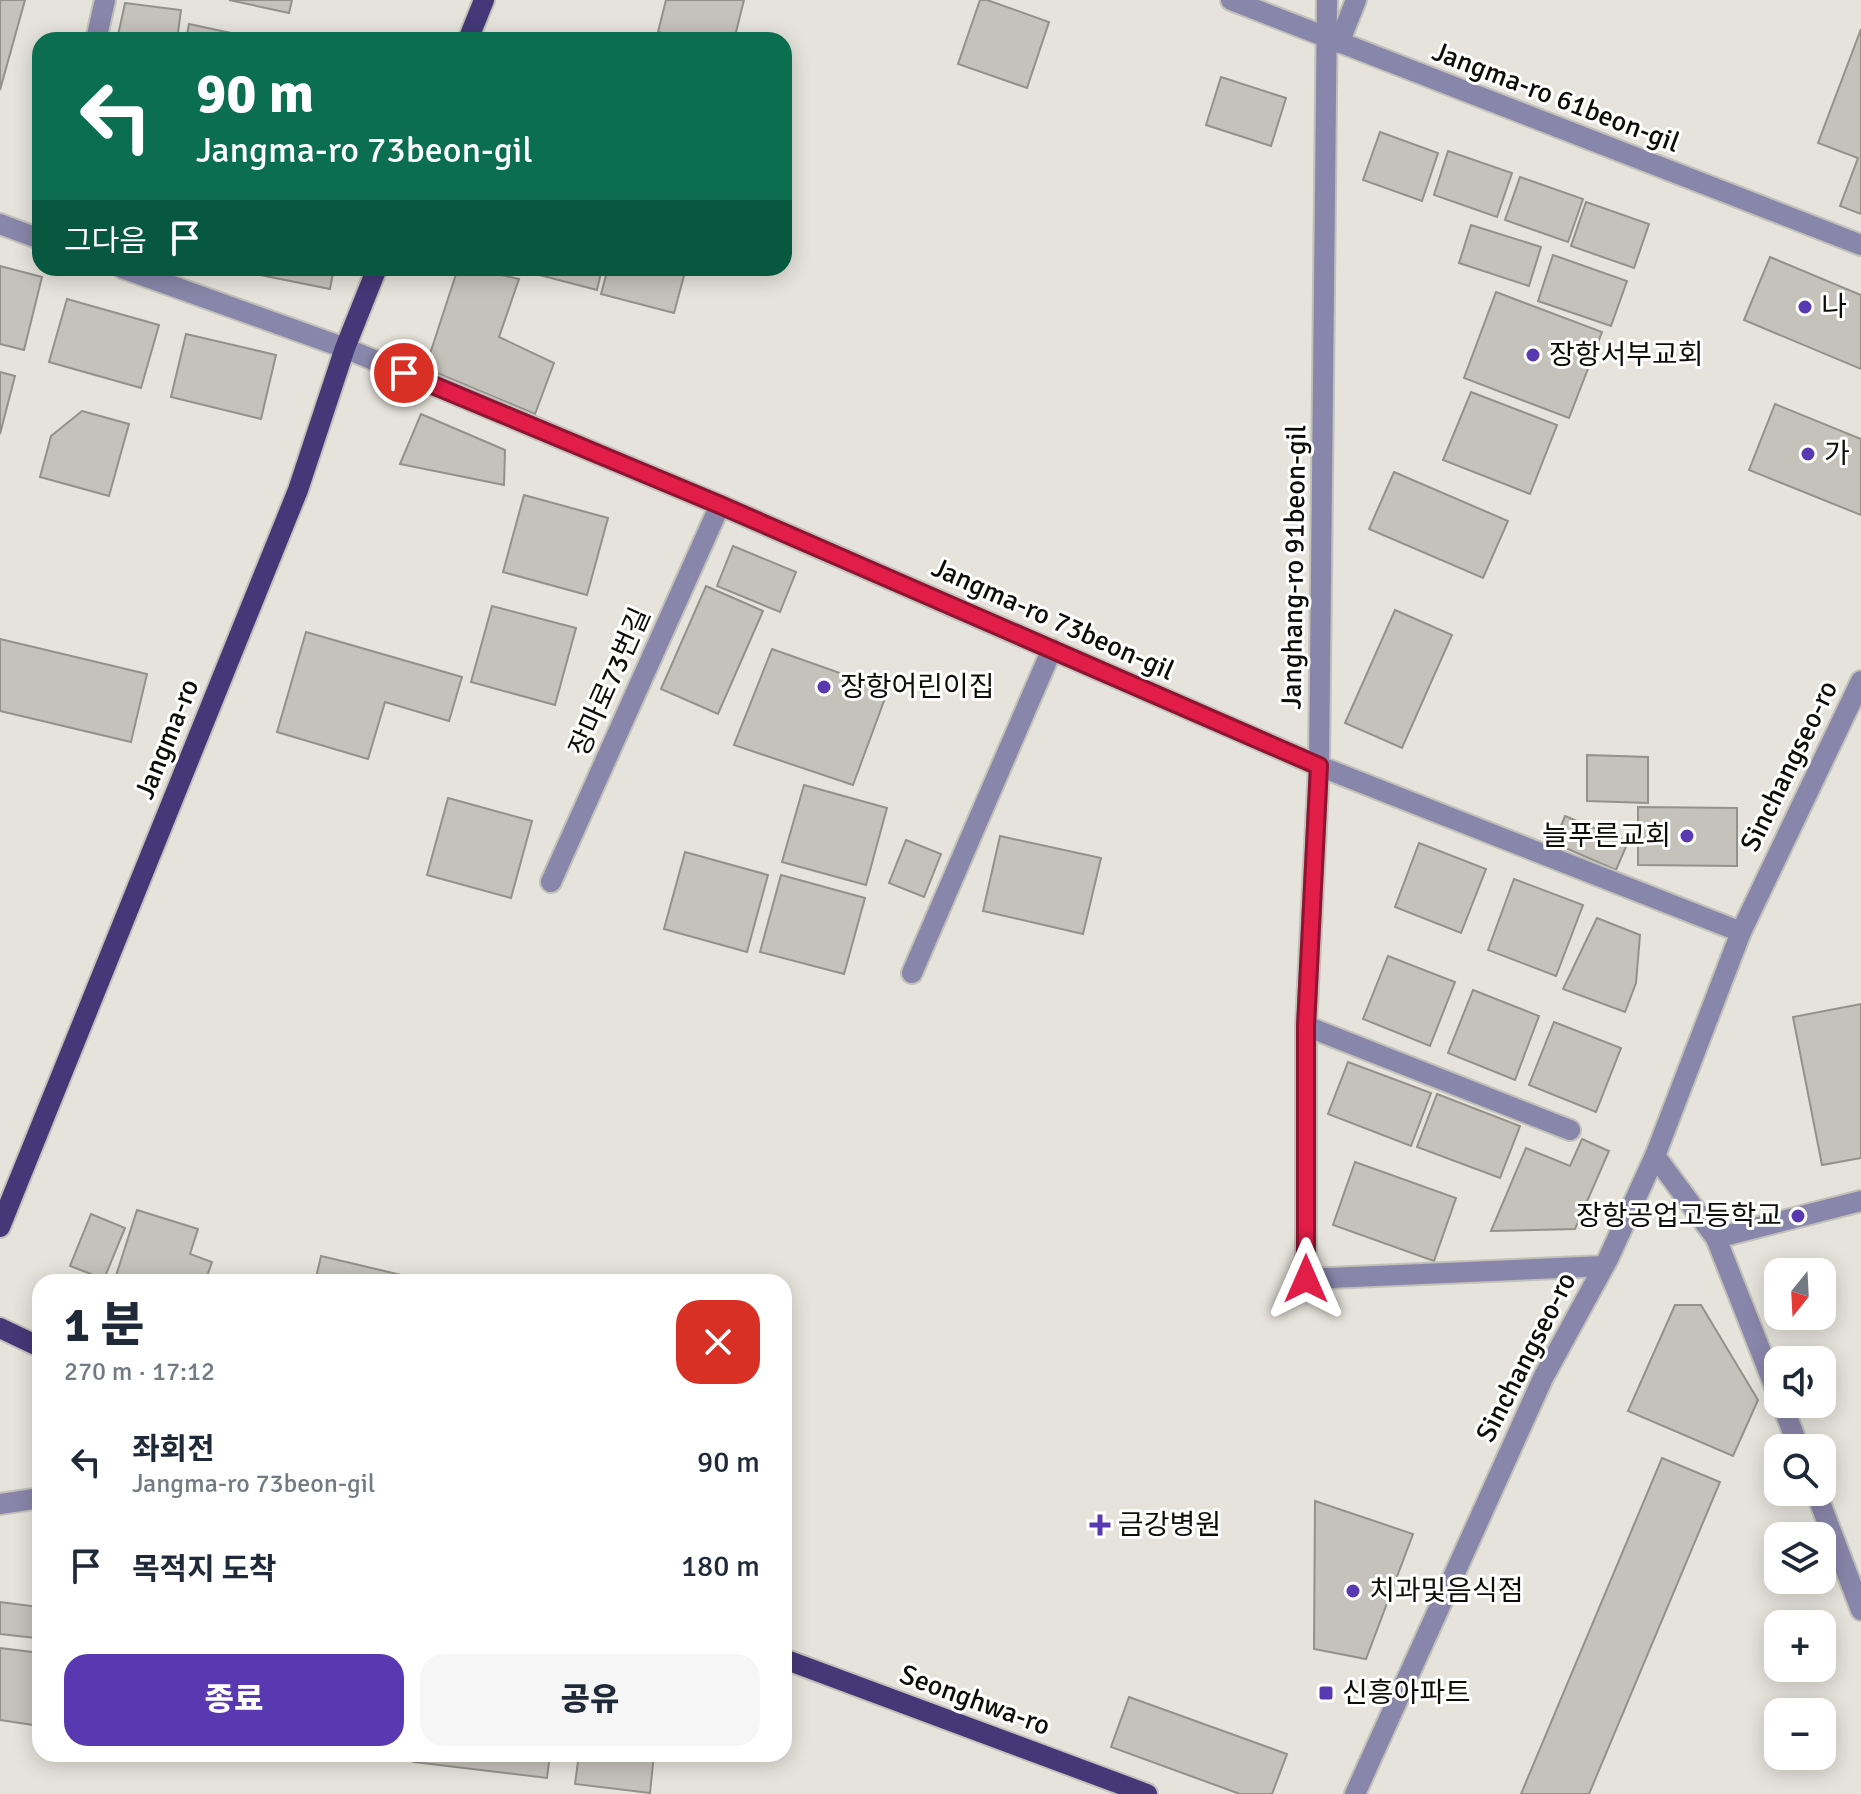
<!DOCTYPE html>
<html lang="ko">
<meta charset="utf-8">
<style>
body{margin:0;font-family:Signika,"Noto Sans KR",sans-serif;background:#f6f6f7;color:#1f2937;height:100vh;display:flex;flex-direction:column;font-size:30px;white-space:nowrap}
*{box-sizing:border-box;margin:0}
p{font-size:26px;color:#747a83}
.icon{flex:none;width:44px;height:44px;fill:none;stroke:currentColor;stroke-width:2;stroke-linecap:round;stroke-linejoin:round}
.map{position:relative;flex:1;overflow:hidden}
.sheet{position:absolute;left:32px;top:1274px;width:760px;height:488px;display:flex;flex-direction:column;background:#fff;border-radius:24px;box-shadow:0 4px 20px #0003}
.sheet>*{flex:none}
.top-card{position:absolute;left:32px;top:32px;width:760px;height:244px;border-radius:24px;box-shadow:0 4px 20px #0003;background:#0b6e4f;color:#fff;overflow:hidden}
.needle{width:52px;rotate:198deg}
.buttons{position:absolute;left:1764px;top:1258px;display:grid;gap:16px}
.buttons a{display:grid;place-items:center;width:72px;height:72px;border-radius:16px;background:#fff;box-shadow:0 4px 20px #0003;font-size:40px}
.pin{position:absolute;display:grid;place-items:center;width:68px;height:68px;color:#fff;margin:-34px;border:4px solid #fff;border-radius:50%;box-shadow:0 2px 8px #0007}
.me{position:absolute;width:88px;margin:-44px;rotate:0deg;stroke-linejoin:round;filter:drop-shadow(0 0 6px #0008)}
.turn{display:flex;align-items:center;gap:28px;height:168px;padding:0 32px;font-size:36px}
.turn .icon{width:104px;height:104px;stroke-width:2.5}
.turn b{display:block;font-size:56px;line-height:68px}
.then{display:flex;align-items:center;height:76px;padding:0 32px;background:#0003;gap:16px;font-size:30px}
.round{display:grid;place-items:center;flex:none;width:84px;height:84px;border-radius:24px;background:#f6f6f7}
.overview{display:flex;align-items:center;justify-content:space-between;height:136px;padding:0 32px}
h1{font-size:48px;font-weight:800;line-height:60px}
.action{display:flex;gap:16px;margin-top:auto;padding:16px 32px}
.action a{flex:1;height:92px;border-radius:24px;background:#5839b1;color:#fff;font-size:32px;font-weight:800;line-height:92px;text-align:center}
.action a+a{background:#f6f6f7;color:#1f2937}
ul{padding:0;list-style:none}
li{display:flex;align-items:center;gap:24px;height:104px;padding:0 32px}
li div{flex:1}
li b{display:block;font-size:30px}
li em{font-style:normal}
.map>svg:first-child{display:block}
</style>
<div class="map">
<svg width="1861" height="1794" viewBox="0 0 1861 1794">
<rect width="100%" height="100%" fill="#e5e3db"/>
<g fill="#c4c2ba" stroke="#93918a" stroke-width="2">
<path d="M0,0H25L0,90Z"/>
<path d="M229,0H292L289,13Z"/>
<path d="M666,0H744L734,40H691L658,32Z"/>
<path d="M980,0H987L1049,22L1027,88L958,64Z"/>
<path d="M125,3L181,10L177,40H117Z"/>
<path d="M189,24L250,37L249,40H186Z"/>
<path d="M1861,29V214L1840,206L1858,158L1818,143Z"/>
<path d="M1221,77L1286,98L1271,146L1206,125Z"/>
<path d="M1380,132L1438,153L1422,201L1363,180Z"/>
<path d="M1448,151L1512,173L1497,217L1434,195Z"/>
<path d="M1520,177L1583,199L1568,242L1505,220Z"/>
<path d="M1586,202L1649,224L1634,268L1571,246Z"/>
<path d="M1471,225L1541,247L1529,286L1459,263Z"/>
<path d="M1553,255L1627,281L1611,326L1538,301Z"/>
<path d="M1770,257L1861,295V369L1744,320Z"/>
<path d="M0,266L42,277L24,350L0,344Z"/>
<path d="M226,268H334L330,289Z"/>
<path d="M458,268H470L519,279L499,337L554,363L535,414L437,373L428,360Z"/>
<path d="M524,268H602L597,290L524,271Z"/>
<path d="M608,268H686L674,313L601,294Z"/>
<path d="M1496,292L1602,332L1569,418L1464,378Z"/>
<path d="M67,299L159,325L141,388L49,362Z"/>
<path d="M186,334L276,355L261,419L171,397Z"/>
<path d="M0,372L15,376L0,434Z"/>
<path d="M1471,392L1557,425L1530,494L1443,460Z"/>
<path d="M1775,404L1861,439V515L1749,470Z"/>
<path d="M82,411L129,424L109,496L40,477L51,436Z"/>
<path d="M421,414L505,450L504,485L400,464Z"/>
<path d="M1394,472L1508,521L1483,578L1369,529Z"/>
<path d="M524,495L608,518L587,595L503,572Z"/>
<path d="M733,546L796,572L780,612L717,586Z"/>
<path d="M706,586L763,611L718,714L661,689Z"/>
<path d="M492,606L576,628L555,705L471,682Z"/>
<path d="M1395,610L1452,635L1402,748L1345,723Z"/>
<path d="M306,632L462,677L449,721L385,702L368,759L277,732Z"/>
<path d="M0,639L147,674L131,742L0,711Z"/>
<path d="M772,649L888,690L853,785L734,745Z"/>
<path d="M1587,755L1648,757V803L1587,801Z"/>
<path d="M804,785L887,808L866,885L782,862Z"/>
<path d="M448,798L532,821L511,898L427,875Z"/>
<path d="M1638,807L1737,808V866L1638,865Z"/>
<path d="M1565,816L1628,842L1616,870L1554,843Z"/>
<path d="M1000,836L1101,858L1083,934L983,911Z"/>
<path d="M906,840L941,854L924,897L889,883Z"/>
<path d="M1419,843L1486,869L1461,933L1395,907Z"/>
<path d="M685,852L768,875L747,952L664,929Z"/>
<path d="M781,875L865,898L844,974L760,952Z"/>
<path d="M1514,879L1583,905L1556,976L1488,950Z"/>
<path d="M1597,918L1640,935L1636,983L1625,1012L1563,989Z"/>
<path d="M1388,956L1455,982L1430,1046L1363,1019Z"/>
<path d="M1473,990L1539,1016L1515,1080L1448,1053Z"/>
<path d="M1861,1004V1158L1822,1165L1793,1017Z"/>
<path d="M1554,1022L1621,1048L1596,1112L1529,1085Z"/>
<path d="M1348,1062L1431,1093L1411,1146L1328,1114Z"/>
<path d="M1437,1094L1520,1126L1500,1178L1417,1147Z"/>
<path d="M1582,1139L1609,1151L1575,1229L1491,1231L1526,1148L1570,1166Z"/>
<path d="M1355,1162L1456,1198L1434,1261L1333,1225Z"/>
<path d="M137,1210L198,1229L190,1254L212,1262L205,1282H114Z"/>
<path d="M91,1214L125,1228L104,1279L70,1266Z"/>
<path d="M321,1256L414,1278L413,1282H315Z"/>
<path d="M1675,1305H1701L1758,1400L1733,1456L1628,1411Z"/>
<path d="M1662,1458L1720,1482L1589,1794H1521Z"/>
<path d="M1315,1501L1413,1534L1366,1659L1314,1649Z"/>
<path d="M0,1602L39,1607L35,1638L0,1634Z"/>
<path d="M0,1648L40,1653V1726L0,1720Z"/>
<path d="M1129,1697L1287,1754L1272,1794H1240L1111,1747Z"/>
<path d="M414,1754H550L547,1778L413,1762Z"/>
<path d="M579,1754H654L650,1793L575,1784Z"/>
</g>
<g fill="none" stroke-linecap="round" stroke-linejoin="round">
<g stroke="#c2c1b9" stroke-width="24">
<g id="minor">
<path d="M1231,0L1861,245"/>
<path d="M1327,0L1319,766L1306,1026V1279L1604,1266"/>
<path d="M96,40L105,0"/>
<path d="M1339,43L1356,0"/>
<path d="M0,224L40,239"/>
<path d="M122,268L345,348L720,505L1319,766L1741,932"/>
<path d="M551,882L720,505"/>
<path d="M912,973L1052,649"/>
<path d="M1306,1026L1570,1130"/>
<path d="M1655,1156L1716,1238L1778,1395"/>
<path d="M1716,1238L1861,1201"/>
<path d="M1782,1404L1799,1448"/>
<path d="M1816,1492L1861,1610"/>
<path d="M0,1504L40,1498"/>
<path d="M1355,1794L1543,1378L1608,1259L1655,1156L1741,932L1861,681"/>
</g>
</g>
<g stroke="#c2c1b9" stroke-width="24">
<g id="major">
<path d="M468,40L484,0"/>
<path d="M0,1227L298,490L345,348L377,268"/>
<path d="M0,1328L40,1347"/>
<path d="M784,1659L1147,1794"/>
</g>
</g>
<use href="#minor" stroke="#8986ab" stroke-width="20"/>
<use href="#major" stroke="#443878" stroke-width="20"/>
</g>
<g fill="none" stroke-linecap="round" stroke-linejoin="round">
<g stroke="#92132f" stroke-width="20">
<path id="route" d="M404,373L720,505L1319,766L1306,1026V1279"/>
</g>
<use href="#route" stroke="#e11d48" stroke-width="14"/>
</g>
<g fill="#5839b1" stroke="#fff" stroke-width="3">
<circle cx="1805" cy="307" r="8"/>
<circle cx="1533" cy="355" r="8"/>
<circle cx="1808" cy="454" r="8"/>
<circle cx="824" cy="687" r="8"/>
<circle cx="1687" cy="836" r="8"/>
<circle cx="1798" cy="1216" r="8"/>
<path d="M1096 1513h8v8h8v8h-8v8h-8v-8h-8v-8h8z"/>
<circle cx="1353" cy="1591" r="8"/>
<rect x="1318" y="1685" width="16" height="16" rx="4"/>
</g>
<g text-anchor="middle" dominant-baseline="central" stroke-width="6" stroke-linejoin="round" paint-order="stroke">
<g font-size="28" fill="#0c0c09" stroke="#fff">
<text transform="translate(1556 97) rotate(21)">Jangma-ro 61beon-gil</text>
<text transform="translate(1294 567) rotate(-89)">Janghang-ro 91beon-gil</text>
<text transform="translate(1053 619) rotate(24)">Jangma-ro 73beon-gil</text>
<text transform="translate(610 682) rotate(-66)">장마로73번길</text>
<text transform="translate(167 739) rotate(-68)">Jangma-ro</text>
<text transform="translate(1789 766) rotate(-64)">Sinchangseo-ro</text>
<text transform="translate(1526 1357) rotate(-63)">Sinchangseo-ro</text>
<text transform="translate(975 1700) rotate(20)">Seonghwa-ro</text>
</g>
<g font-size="28" fill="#0c0c09" stroke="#fff" text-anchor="start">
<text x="1821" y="307">나</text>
<text x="1549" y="355">장항서부교회</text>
<text x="1824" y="454">가</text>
<text x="840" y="687">장항어린이집</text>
<text x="1671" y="836" text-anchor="end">늘푸른교회</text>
<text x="1782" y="1216" text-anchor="end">장항공업고등학교</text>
<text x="1118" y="1525">금강병원</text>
<text x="1369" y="1591">치과및음식점</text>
<text x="1342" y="1693">신흥아파트</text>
</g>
</g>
</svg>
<div class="buttons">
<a><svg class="needle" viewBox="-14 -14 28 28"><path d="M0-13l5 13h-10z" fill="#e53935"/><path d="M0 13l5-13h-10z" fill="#747a83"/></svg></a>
<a><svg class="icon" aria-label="sound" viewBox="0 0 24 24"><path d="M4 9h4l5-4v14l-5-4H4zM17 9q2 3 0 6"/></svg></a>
<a><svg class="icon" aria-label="search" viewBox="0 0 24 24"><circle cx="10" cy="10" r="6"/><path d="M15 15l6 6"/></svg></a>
<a><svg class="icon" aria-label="layers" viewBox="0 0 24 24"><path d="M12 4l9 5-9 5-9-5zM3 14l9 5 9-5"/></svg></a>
<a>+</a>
<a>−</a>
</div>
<div class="pin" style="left:404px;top:373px;background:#d93025"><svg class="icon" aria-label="arrive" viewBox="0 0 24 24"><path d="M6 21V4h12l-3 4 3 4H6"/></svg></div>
<svg class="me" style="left:1306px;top:1279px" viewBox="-20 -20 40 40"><path d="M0-17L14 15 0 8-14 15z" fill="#e11d48" stroke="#fff" stroke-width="4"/></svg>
<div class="top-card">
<div class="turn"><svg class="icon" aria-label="left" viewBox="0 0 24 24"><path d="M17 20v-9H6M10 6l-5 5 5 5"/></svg><div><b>90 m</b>Jangma-ro 73beon-gil</div></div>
<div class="then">그다음<svg class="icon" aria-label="arrive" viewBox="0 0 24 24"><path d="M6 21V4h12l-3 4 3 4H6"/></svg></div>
</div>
<section class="sheet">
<div class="overview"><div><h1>1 분</h1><p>270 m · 17:12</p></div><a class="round" style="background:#d93025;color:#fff"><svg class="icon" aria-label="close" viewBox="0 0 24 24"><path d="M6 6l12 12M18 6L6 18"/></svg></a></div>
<ul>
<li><svg class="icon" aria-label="left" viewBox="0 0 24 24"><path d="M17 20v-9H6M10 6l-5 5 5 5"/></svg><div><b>좌회전</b><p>Jangma-ro 73beon-gil</p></div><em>90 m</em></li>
<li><svg class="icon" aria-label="arrive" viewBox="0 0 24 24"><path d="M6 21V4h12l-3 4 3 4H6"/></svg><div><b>목적지 도착</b></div><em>180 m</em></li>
</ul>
<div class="action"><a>종료</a><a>공유</a></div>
</section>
</div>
